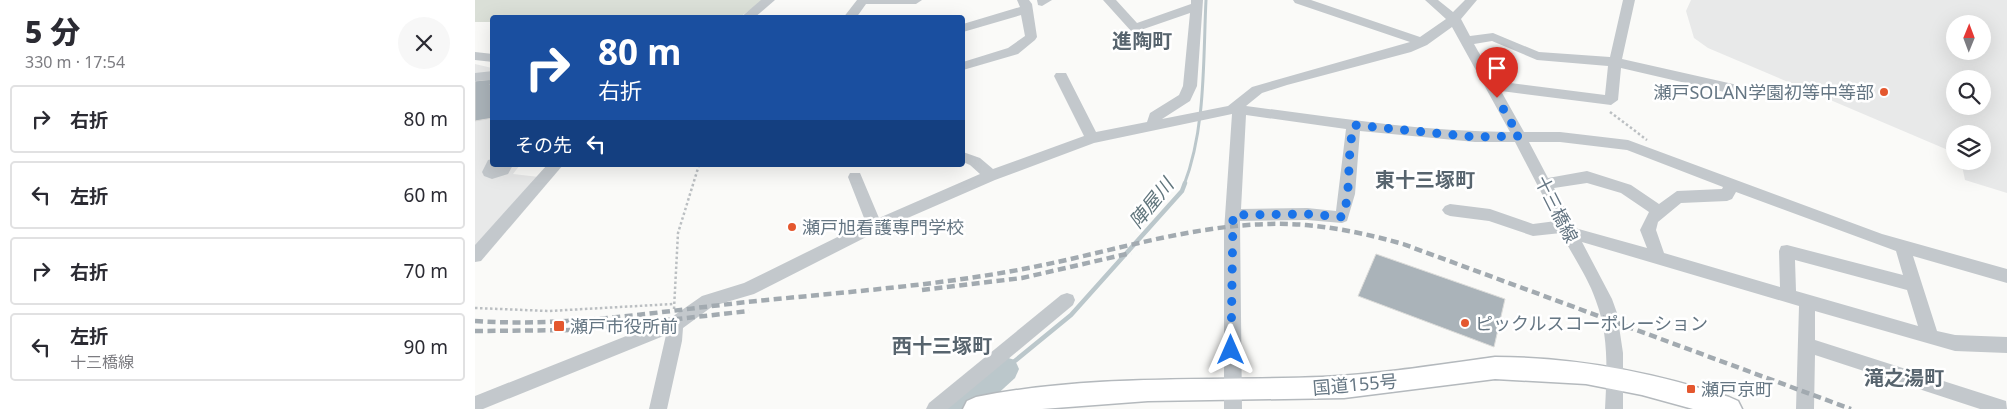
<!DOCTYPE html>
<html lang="ja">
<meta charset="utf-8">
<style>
body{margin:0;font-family:"Noto Sans","Noto Sans JP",sans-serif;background:#f7f7f7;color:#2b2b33;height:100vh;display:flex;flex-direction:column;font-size:19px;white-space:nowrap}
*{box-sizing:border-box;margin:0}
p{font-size:16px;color:#7c7c81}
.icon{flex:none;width:28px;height:28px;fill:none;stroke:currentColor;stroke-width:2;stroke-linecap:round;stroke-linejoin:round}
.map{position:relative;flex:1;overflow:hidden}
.sheet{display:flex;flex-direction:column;background:#fff;width:475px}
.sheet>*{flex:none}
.hud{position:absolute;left:15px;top:15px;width:475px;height:152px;border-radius:5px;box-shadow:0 5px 20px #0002;background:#1a4fa0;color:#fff;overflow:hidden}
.needle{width:32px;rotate:1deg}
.controls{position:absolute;left:1471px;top:15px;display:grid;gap:10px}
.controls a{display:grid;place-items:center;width:45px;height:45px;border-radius:50%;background:#fff;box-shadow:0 5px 20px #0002;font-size:25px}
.pin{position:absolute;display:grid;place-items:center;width:42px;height:42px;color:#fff;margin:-51px -21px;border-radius:50% 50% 50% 0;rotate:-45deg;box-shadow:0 0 5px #0007}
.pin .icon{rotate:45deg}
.me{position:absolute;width:55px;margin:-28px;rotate:0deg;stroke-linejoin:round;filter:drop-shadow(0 0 4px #0008)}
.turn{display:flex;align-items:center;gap:18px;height:105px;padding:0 25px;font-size:22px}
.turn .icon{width:65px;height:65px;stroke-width:2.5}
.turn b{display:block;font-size:35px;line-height:42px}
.then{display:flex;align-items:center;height:48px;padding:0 25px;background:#0003;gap:10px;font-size:19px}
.round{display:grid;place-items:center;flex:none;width:52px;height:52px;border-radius:26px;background:#f7f7f7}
.headline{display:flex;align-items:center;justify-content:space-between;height:85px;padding:0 25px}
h1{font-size:30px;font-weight:800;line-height:38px}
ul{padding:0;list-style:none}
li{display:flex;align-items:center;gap:15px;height:68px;margin:0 10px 8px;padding:0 15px;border:2px solid #e1e1e2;border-radius:5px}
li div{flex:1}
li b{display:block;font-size:19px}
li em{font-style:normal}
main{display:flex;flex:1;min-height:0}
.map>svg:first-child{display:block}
</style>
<main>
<section class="sheet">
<div class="headline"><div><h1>5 分</h1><p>330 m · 17:54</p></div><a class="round"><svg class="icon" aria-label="close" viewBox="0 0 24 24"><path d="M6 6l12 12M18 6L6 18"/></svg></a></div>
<ul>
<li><svg class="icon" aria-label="right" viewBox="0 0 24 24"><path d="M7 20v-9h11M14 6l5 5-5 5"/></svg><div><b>右折</b></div><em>80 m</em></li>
<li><svg class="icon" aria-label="left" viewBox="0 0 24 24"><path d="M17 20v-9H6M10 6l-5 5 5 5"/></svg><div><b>左折</b></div><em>60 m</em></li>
<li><svg class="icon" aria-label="right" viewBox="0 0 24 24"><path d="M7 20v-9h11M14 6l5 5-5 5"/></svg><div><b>右折</b></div><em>70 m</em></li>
<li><svg class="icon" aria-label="left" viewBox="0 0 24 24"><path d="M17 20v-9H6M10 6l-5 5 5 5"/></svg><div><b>左折</b><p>十三橋線</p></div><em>90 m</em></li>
</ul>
</section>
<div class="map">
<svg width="1532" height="409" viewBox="0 0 1532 409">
<rect width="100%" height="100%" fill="#fafaf8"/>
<g fill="#e8e9e9" fill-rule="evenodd">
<path d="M1216,0H1532V193L1490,180L1486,161H1508V134H1480V153L1233,48L1219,38L1211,11ZM1480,24H1508V51H1480ZM1480,79H1508V106H1480Z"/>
<path d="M0,64L17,68L18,165H45L38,174L64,177L0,252Z"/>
</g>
<path fill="#dadfd7" d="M0,0H289L265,17L18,18L17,22H0Z"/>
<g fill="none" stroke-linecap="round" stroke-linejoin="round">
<path stroke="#bbc7cb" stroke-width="3" d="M709,185C731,128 728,60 731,0"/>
<path stroke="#bbc7cb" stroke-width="4.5" d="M530,369L596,315L707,191L710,183"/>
<path fill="#bbc7cb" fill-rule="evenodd" d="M530,357L540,360L544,369L540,378L506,409H472C479,392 513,363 530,357Z"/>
</g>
<g fill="#aab3b9" stroke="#dcdcda">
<path d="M18,79L15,85H18V118L0,121V81Z"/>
<path d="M901,254L1030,299L1019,347L883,296Z"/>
</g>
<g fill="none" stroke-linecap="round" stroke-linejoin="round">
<g stroke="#b4b9bd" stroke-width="3">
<path id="highway" d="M1020,357C1102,357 1177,372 1254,397L1263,401L1267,409H1218L1167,395L1111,384L1020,379L869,398L673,401L567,409H488L492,401L501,397C616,374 731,381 847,377C905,374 963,365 1020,357Z"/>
</g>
<g stroke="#bbbfc2" stroke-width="2.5" stroke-dasharray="2.5 2.5" stroke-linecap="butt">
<path d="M1135,112L1172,140"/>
<path d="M0,308L74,311L198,304"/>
<path d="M199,309L203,233L224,165"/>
</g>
<g fill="#c3c8cc" fill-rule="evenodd">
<path d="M286,0H300L279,18H265Z"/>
<path d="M382,0H447L441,4H391L381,18H368Z"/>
<path d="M542,0H554L557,4L562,37L560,40L543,54L488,70V62L533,48L550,36L546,15L488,32V24L545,7Z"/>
<path d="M562,0H577L567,6L563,5Z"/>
<path d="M628,0H641L662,23L716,4V0H728L722,86L715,101L687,119L753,106L777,87L935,42L820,3L818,0H836L945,37L971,19L950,0H963L978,12L990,0H1002L986,19L995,36L1018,33L1064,52L1135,57L1148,0H1160L1147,59L1258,84L1263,86L1265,89L1263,92L1258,94L1146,68L1143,100L1136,105L1026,91L1049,132H1085L1153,140L1407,234L1532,269V283L1438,256L1462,331L1480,335L1532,337V353L1480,351L1340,311V340L1531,401L1532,409H1505L1340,355L1339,409H1321L1324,306L1107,242L1137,299L1142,313L1148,353V409H1130C1132,373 1134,335 1121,301C1113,277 1097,255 1086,233L1058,236L1014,221L975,216L970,214L967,210L970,206L975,204L1015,209L1058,224L1081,221L1040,142H1000L885,131L880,194L872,221L867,223L832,220L765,221L767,409H749V231L757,114L619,143L520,180L405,230L279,294L238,306L208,328L207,341L192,409H174L191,335L8,409H0V396L194,319L227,296L269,283L391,223L373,177L375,173H385L404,218L505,174L495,165L488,162V152L505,158L518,169L609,136L579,76L581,73H591L621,132L672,122L675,113L704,95L708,86L715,13L660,32L656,31ZM977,27L1035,132C947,132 858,117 771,106L787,93L812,85L936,52L952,45ZM1017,41L1062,60L1133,66L1130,95L1020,81L999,44ZM771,115L871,129L861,211L832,208L766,209ZM1054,142H1085L1152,150L1248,187L1247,189L1202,191L1184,204L1156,185L1112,171L1073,178ZM1112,183L1146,193L1174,212L1165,230L1172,248L1100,228L1079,188ZM1261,192L1421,251L1428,275L1312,245L1306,246L1304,251L1305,287L1189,253L1181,230L1183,222L1206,203L1252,201L1257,199ZM1320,260L1432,290L1443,326L1321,291Z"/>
<path d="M0,52L18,54V62L0,60Z"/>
<path d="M18,71V80L0,81V73Z"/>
<path d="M18,159V165H38L33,174L17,179L9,176L7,172L13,160Z"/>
<path d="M72,165H88L6,261L0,262V245Z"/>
<path d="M592,293L598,295L600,300L598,305L473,409H451L454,403L586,295Z"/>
</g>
<use href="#highway" fill="#fff" fill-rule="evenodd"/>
<g stroke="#a2aab0" stroke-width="4.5" stroke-dasharray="8 4.5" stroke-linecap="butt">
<path d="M447,290L547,278L656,253"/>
<path d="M0,321C89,327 175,313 263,303C356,293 451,287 543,270C637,253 734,217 831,225C865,228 896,235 928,244L1376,409"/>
<path d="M0,331L103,330L274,311"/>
</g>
</g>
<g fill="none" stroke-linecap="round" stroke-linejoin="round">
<path stroke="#1a73e8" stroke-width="9" stroke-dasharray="0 16.2" d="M756,350L758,215L832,214L868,217C877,187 871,156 879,125L1000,137L1044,136L1022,98"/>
</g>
<g fill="#e4572e" stroke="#fff" stroke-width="2">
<circle cx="1409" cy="92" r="5"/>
<circle cx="317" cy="227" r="5"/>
<circle cx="990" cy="323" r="5"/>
<rect x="78" y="320" width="12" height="12" rx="2.5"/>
<rect x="1211" y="384" width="10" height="10" rx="2.5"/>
</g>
<g text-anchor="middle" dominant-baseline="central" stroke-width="5" stroke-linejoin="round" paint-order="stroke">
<g font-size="18" fill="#657683" stroke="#fff" text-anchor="start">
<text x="1399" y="92" text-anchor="end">瀬戸SOLAN学園初等中等部</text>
<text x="327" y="227">瀬戸旭看護専門学校</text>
<text x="1000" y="323">ピックルスコーポレーション</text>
<text x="95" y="326">瀬戸市役所前</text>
<text x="1226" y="389">瀬戸京町</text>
</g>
<g font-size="18" fill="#657683" stroke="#fff">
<text transform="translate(1082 209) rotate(63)">十三橋線</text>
<text transform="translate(880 384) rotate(-5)">国道155号</text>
</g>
<g font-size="19" font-style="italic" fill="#60757c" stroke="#fff">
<text transform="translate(676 203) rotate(-51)">陣屋川</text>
</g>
<g font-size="20" font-weight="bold" fill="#57646e" stroke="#fff">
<text x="667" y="40">進陶町</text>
<text x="950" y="179">東十三塚町</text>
<text x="467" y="345">西十三塚町</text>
<text x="1429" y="377">滝之湯町</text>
</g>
</g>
</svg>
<div class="controls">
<a><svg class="needle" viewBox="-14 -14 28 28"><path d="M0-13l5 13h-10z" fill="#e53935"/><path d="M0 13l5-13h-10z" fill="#7c7c81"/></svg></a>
<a><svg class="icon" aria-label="search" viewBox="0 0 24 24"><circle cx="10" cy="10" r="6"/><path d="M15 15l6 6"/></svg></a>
<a><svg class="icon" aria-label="layers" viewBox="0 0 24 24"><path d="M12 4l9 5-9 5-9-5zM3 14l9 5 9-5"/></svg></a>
</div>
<div class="pin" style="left:1022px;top:98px;background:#d93025"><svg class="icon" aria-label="arrive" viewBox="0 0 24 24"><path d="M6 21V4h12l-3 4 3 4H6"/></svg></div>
<svg class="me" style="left:756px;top:350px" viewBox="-20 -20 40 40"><path d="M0-17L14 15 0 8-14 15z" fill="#1a73e8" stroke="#fff" stroke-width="4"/></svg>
<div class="hud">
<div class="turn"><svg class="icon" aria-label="right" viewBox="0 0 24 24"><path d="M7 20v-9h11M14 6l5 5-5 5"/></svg><div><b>80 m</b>右折</div></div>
<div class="then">その先<svg class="icon" aria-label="left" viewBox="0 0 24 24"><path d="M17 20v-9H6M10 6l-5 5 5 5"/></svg></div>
</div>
</div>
</main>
